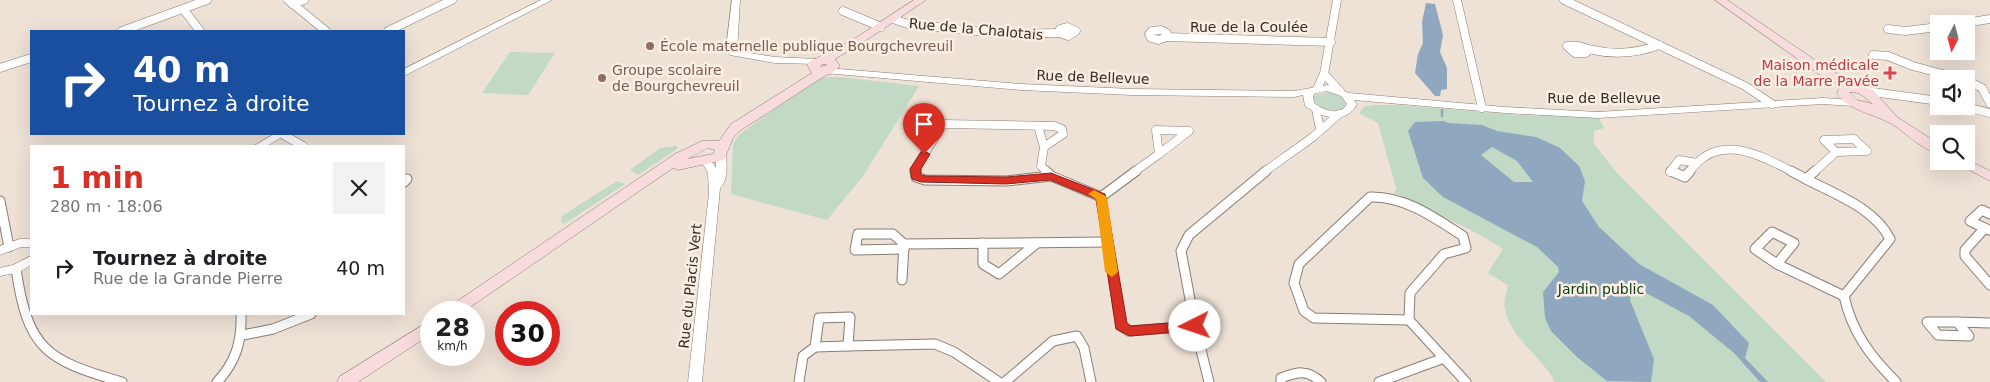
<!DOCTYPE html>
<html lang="fr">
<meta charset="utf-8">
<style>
body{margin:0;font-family:"DejaVu Sans",sans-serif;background:#f2f2f2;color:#202124;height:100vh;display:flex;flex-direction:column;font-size:19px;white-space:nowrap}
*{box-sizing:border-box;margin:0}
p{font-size:16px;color:#757577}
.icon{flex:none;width:28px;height:28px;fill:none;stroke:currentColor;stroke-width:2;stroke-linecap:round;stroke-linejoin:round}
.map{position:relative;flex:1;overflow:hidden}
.side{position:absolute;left:30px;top:145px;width:375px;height:170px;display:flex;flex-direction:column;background:#fff;border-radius:0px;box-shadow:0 5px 20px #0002}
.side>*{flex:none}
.banner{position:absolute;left:30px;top:30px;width:375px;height:105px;border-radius:0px;box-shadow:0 5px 20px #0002;background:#1a4fa0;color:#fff;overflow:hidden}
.needle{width:32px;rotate:186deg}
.buttons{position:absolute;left:1930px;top:15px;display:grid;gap:10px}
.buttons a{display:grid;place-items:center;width:45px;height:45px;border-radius:0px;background:#fff;box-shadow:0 5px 20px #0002;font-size:25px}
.speed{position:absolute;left:420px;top:301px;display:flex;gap:10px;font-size:25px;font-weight:700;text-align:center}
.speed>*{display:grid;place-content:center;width:65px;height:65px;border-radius:50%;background:#fff;box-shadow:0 5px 20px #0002;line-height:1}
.speed small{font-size:12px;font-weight:400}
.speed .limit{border:8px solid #d22;background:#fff;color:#111}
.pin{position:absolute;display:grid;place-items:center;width:42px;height:42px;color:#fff;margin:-51px -21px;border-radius:50% 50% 50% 0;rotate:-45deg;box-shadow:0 0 5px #0007}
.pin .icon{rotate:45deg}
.me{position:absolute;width:55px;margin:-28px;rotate:266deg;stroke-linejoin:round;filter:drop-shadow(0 0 4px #0008)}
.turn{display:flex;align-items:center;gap:18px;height:105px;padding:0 20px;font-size:22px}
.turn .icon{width:65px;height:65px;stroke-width:2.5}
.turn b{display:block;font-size:35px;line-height:42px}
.round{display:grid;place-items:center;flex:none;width:52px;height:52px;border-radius:0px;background:#f2f2f2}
.overview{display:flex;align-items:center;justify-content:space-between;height:85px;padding:0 20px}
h1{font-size:30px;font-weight:700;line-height:38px;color:#d93025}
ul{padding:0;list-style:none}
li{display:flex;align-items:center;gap:15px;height:75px;padding:0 20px}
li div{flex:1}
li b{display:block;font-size:19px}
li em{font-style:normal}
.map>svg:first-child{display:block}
</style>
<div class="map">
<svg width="1990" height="382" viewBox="0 0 1990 382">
<rect width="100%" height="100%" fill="#eee1d6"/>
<g fill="#c1d9c5">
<path d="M510,52L555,53L528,95L482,93Z"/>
<path d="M823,77H839L919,86L863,176L827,220L731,194L733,144L739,135L812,81Z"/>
<path d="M1329,92L1341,95L1347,103L1345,107C1334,114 1319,111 1313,99L1315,95Z"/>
<path d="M1374,105H1397L1521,115L1598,117L1604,128L1594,131V144L1617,173L1826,382H1555C1542,356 1510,339 1505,308C1503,302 1507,292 1508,285L1488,273L1503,249C1469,226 1430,212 1394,193L1396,188L1378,123L1359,113L1364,107Z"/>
<path d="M677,146V149L638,175L630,170L660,148Z"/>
<path d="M617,181L625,184L564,224L561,222L562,216Z"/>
</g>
<g fill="#8fa8bf" fill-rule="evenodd">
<path d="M1426,3L1435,4L1443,35L1440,52L1447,68V89L1441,90L1440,96H1435L1415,73L1418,54L1423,43L1422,22Z"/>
<path d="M1444,121L1448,123L1482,125L1497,131L1536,137L1560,148L1579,166L1585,181L1582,201L1599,227L1639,264L1713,305L1749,343L1745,358L1768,382H1760L1734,353L1689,316L1644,292L1631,295L1630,300L1654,359L1651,382L1607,381L1577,357L1551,331L1545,318L1543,292L1559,272L1558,267L1537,247L1443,197L1423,178L1408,131L1415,122ZM1492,147L1517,161L1533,182H1514L1481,155Z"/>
</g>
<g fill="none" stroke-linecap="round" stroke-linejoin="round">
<path stroke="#8fa8bf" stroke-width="2.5" d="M1442,110V116"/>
<g stroke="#897d73" stroke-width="9">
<g id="minor-far1">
<path d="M288,0L326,31"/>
<path d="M1457,0L1482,108"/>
<path d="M1564,0L1745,86L1772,104"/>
<path d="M292,4L304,0"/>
<path d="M184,10L200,31"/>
<path d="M843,11L881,27"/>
<path d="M893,19L908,24L1003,34L1060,33"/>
<path d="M1959,24L1990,19"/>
<path d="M1067,27L1076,31L1068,36L1060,33V29Z"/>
<path d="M1888,29L1905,31L1939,27"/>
<path d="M1161,30L1167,33V37L1158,40L1151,38L1149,34L1152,31Z"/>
<path d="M122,31L207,0"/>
<path d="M388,31L452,0"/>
<path d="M1167,37L1331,42"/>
<path d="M1588,50L1586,53H1575L1567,46C1579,44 1582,48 1593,50C1615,55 1638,53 1659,45"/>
<path d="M1873,55L1888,56L1913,66L1961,79"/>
<path d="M0,68L31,58"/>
<path d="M1324,74L1340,91"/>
<path d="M1966,80L1982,88L1990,103"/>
<path d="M1317,89L1324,74L1337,0"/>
<path d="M1865,91L1939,101"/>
<path d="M1962,106L1990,113"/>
<path d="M1316,109L1320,129"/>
<path d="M1038,126L1044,147L1041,166L1047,172"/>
<path d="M1156,130L1189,131L1159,154Z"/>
<path d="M282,134L303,146"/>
<path d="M1854,139L1867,151L1836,152L1824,140Z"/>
<path d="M1697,163C1725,135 1764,157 1793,172"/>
<path d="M915,172V169L943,124L1054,126L1062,129L1063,134L1044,147"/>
<path d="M1134,172L1159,154"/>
<path d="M1264,172L1313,137L1339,114"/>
<path d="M1670,172L1679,160L1697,163"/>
<path d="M1689,172L1697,163"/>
<path d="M1814,172L1836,152"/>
</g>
</g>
<g stroke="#897d73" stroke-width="11">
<g id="minor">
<path d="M915,171L916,177L925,180L1006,181L1051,176L1101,197L1121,326L1129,331L1195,326"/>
<path d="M1046,171L1051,176"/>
<path d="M1671,171L1685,177L1690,171"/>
<path d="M1791,171L1806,179"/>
<path d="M1815,171L1806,179C1834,194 1875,208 1890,239L1844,296C1852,332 1870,356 1896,382"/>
<path d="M404,182L407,179"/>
<path d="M1101,197L1136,171"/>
<path d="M1370,197C1405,196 1435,218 1463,236L1466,248L1444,254L1410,293L1409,320L1314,318L1304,311L1294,283L1299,264Z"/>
<path d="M0,201L9,247"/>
<path d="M1984,229L1965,250V256L1990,285"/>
<path d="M1989,230L1970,221L1982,210L1990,214"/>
<path d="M1772,232L1794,243L1777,264L1755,249Z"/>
<path d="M983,243V264L999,274L1037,243"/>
<path d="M904,244L893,234H858L855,250L904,249"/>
<path d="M1777,264L1844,296"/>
<path d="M16,269C28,350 46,360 122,382"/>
<path d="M902,280L904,244L1107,242"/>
<path d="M1409,320L1466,382"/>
<path d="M1927,322H1957L1969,336L1938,335Z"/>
<path d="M1957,322L1990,323"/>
<path d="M243,335L273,329L311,314"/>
<path d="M815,347L848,346"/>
<path d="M217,382C236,362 242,341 241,314"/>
<path d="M799,382L803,356L815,347L819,318L850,317L848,346L935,344L954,352L999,382"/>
<path d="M1005,382L1053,341L1077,336L1084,348L1091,382"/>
<path d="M1209,382L1195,326L1181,251L1189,235L1266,171"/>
<path d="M1281,382V378C1298,372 1307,369 1321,382"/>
<path d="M1379,382L1444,358"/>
</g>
</g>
<g stroke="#897d73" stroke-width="1">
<g id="tertiary">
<path d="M541,0H552L404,76V69Z"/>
<path d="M732,0H740L737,51L775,57L816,59L821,62L819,64L775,63L730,55L726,49Z"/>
<path d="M827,68L1021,84L1132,89L1294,91L1328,85L1349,93L1505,107L1598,112L1823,98L1853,100L1858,103L1853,106L1823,104L1598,118L1505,113L1354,100L1357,104C1347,125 1321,118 1305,106L1303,95L1294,97L1132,95L1021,90L824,73L822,71ZM1327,91L1341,96L1347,104C1340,117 1323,110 1314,103L1313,96L1315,93Z"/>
<path d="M274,134H287L267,146H254Z"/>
<path d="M721,152L726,155C727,165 728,181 720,188L702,382H688L709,193L708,173L701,161L706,158L710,159L716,168V155Z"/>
<path d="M20,239H31V247H21L0,255V246Z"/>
<path d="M31,256V265L20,272L0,276V268L13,265Z"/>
</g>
</g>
<g stroke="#897d73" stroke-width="1">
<g id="secondary">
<path d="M914,0H926L862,43L835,59L840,66L831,74L826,75L741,130L733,138L724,160L678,170L673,168L463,312H445L447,308L675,154L702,141H719L731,124L812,73L807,65L809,62L854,39ZM822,64H826L827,65L820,67ZM708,148L715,150L713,154L687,159Z"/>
<path d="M1715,0H1727L1831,71L1873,90L1897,117L1939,144V154C1922,150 1906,133 1892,124C1874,114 1850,111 1837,94L1839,88L1843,86L1823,77ZM1849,92L1859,93L1873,104L1857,100Z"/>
<path d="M1966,159L1990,171V181L1953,161H1966Z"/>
<path d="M431,320V334L358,382H337L339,377Z"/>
</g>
</g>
<use href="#minor-far1" stroke="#fff" stroke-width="8"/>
<use href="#minor" stroke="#fff" stroke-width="9"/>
<use href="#tertiary" fill="#fff" fill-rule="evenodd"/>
<use href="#secondary" fill="#f8dcdd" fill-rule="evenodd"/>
</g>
<path fill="#d93025" stroke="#8d1f18" d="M924,151L930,154L921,169V175L926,176L1006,177L1051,173L1105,194L1127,323L1131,326L1195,321L1201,326L1199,330L1130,336L1116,329L1096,199L1050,180L1006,184L921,182L912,179L910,169L921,152Z"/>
<path fill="#f59e0b" d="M1094,190L1107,197L1118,272L1112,277L1105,272L1096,199L1088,194Z"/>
<g fill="#8d6e63" stroke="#fbeee3" stroke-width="2">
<circle cx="650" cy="46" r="5"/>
<circle cx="602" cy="78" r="5"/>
</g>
<path fill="#e0444e" stroke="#fbeee3" stroke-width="2" d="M1887.5 65.5h5v5h5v5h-5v5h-5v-5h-5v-5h5z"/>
<g text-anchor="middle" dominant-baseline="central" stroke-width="5" stroke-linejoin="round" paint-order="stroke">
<g font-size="14" fill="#312c28" stroke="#fbeee3">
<text x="1249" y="27">Rue de la Coulée</text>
<text transform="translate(976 29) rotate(5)">Rue de la Chalotais</text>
<text transform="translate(1093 77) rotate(2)">Rue de Bellevue</text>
<text x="1604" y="98">Rue de Bellevue</text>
<text transform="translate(690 286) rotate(-84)">Rue du Placis Vert</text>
</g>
<g font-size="14" fill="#785e54" stroke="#fbeee3" text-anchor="start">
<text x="660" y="46">École maternelle publique Bourgchevreuil</text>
<text x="612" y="70">Groupe scolaire<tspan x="612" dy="16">de Bourgchevreuil</tspan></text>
</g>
<g font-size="14" fill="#be3a42" stroke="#fbeee3" text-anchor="end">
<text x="1879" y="65">Maison médicale<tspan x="1879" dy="16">de la Marre Pavée</tspan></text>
</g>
<g font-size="14" fill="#0c3a1b" stroke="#fbeee3">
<text x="1601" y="289">Jardin public</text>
</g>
</g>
</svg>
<div class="buttons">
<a><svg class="needle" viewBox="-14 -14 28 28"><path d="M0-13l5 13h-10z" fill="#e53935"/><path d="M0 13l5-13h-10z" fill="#757577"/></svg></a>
<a><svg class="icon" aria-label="sound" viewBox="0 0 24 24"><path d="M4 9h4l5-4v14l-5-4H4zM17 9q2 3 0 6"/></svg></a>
<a><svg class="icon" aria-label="search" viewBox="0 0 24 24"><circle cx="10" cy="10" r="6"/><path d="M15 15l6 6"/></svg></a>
</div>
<div class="speed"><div>28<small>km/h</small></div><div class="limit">30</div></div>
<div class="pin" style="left:924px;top:154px;background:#d93025"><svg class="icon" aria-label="arrive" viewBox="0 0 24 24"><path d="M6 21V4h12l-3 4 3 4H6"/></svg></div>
<svg class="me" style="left:1195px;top:326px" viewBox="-20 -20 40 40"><circle r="19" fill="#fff"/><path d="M0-13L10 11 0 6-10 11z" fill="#d93025"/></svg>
<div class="banner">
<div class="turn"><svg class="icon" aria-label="right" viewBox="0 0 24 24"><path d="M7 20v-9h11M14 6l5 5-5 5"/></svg><div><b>40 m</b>Tournez à droite</div></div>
</div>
<section class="side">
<div class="overview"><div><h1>1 min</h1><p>280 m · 18:06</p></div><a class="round"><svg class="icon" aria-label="close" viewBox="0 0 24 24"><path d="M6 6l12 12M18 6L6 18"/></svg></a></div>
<ul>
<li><svg class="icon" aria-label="right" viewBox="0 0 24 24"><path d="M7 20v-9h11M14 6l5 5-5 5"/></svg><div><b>Tournez à droite</b><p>Rue de la Grande Pierre</p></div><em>40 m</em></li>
</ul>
</section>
</div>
